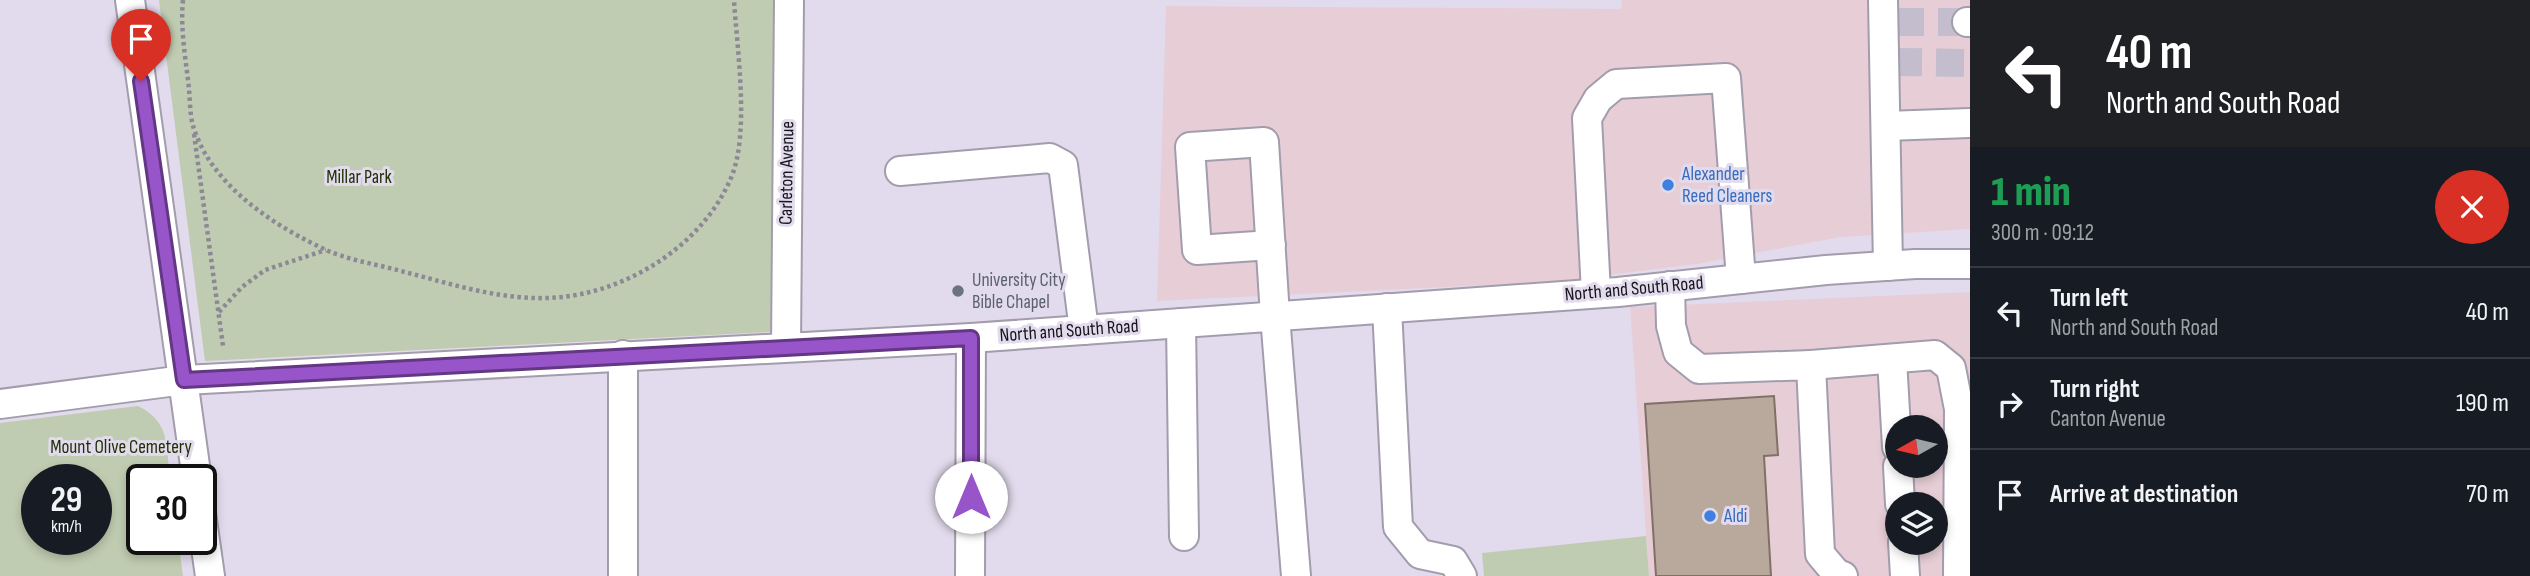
<!DOCTYPE html>
<meta charset="utf-8">
<style>
body{margin:0;font-family:"Sofia Sans Condensed",sans-serif;background:#242831;color:#f1f3f6;height:100vh;display:flex;flex-direction:column;font-size:26px;white-space:nowrap}
*{box-sizing:border-box;margin:0}
p{font-size:23px;color:#9ea1a6}
.icon{flex:none;width:38px;height:38px;fill:none;stroke:currentColor;stroke-width:2;stroke-linecap:round;stroke-linejoin:round}
.map{position:relative;flex:1;overflow:hidden}
.details{display:flex;flex-direction:column;background:#171b24;width:560px}
.details>*{flex:none}
.top-card{background:#202124;color:#fff;overflow:hidden}
.needle{width:46px;rotate:262deg}
.fabs{position:absolute;left:1885px;top:415px;display:grid;gap:14px}
.fabs a{display:grid;place-items:center;width:63px;height:63px;border-radius:50%;background:#171b24;box-shadow:0 4px 10px #0003;font-size:35px}
.speed{position:absolute;left:21px;top:464px;display:flex;gap:14px;font-size:35px;font-weight:700;text-align:center}
.speed>*{display:grid;place-content:center;width:91px;height:91px;border-radius:50%;background:#171b24;box-shadow:0 4px 10px #0003;line-height:1}
.speed small{font-size:18px;font-weight:400}
.speed .limit{border:4px solid #111;border-radius:10px;background:#fff;color:#111}
.pin{position:absolute;display:grid;place-items:center;width:60px;height:60px;color:#fff;margin:-72px -30px;border-radius:50% 50% 50% 0;rotate:-45deg;box-shadow:0 0 7px #0007}
.pin .icon{rotate:45deg}
.me{position:absolute;width:77px;margin:-38px;rotate:0deg;stroke-linejoin:round;filter:drop-shadow(0 0 5px #0008)}
.turn{display:flex;align-items:center;gap:24px;height:147px;padding:0 21px;font-size:32px}
.turn .icon{width:91px;height:91px;stroke-width:2.5}
.turn b{display:block;font-size:49px;line-height:60px}
.round{display:grid;place-items:center;flex:none;width:74px;height:74px;border-radius:37px;background:#242831}
.summary{display:flex;align-items:center;justify-content:space-between;height:119px;padding:0 21px}
h1{font-size:42px;font-weight:800;line-height:52px;color:#1e9e55}
ul{padding:0;list-style:none}
li{display:flex;align-items:center;gap:21px;height:91px;padding:0 21px;border-top:2px solid #363941}
li div{flex:1}
li b{display:block;font-size:26px}
li em{font-style:normal}
main{display:flex;flex:1;min-height:0}
.map>svg:first-child{display:block}
</style>
<main>
<div class="map">
<svg width="1970" height="576" viewBox="0 0 1970 576">
<rect width="100%" height="100%" fill="#e2dbed"/>
<g fill="#e7ced6" fill-rule="evenodd">
<path d="M1622,0H1970V229L1841,237L1697,264L1552,282L1157,301L1166,6L1621,9Z"/>
<path d="M1970,292V576H1649L1630,307ZM1897,427H1936V466H1897ZM1897,504H1936V542H1897Z"/>
</g>
<g fill="#c0ccb1" fill-rule="evenodd">
<path d="M159,0H774L771,332L205,361Z"/>
<path d="M138,406C171,422 166,447 170,479L142,480V539H178L183,576H0V423ZM37,480H96V539H37Z"/>
<path d="M1646,536L1649,576H1484L1482,553Z"/>
</g>
<path fill="#b9a89c" stroke="#807066" stroke-width="2" d="M1774,396L1778,455L1764,456L1771,576H1656L1645,404Z"/>
<g fill="none" stroke-linecap="round" stroke-linejoin="round">
<g stroke="#c3bdcd" stroke-width="28" stroke-dasharray="28 14" stroke-linecap="butt">
<path d="M1896,22H1967"/>
<path d="M1894,62L1970,63"/>
</g>
<g stroke="#a39cad" stroke-width="32">
<g id="minor">
<path d="M130,0L197,480"/>
<path d="M1883,0L1888,266"/>
<path d="M1967,22H1970"/>
<path d="M1886,126L1970,123"/>
<path d="M900,171L1050,158L1063,165L1084,330"/>
<path d="M1271,245L1197,250L1190,147L1264,142L1275,316L1296,576"/>
<path d="M1670,286L1671,326L1678,352L1699,369L1811,365L1820,554L1837,574L1843,576"/>
<path d="M1596,293L1587,118L1598,99L1616,84L1726,78L1741,279"/>
<path d="M1387,308L1398,527L1420,554L1453,561L1462,576"/>
<path d="M1181,323L1184,536"/>
<path d="M786,347L789,0"/>
<path d="M1892,359L1897,447"/>
<path d="M1811,365L1935,355L1951,368L1959,409L1958,576"/>
<path d="M0,404L184,380L971,338L1618,292L1826,270L1915,264H1970"/>
<path d="M1898,466L1900,504"/>
<path d="M201,513L210,576"/>
<path d="M1903,542L1905,576"/>
<path d="M623,576V355"/>
<path d="M970,576L971,338"/>
</g>
</g>
<g stroke="#8d8895" stroke-width="4.5" stroke-dasharray="3.5 3.5" stroke-linecap="butt">
<path d="M183,0C180,30 186,60 189,89C190,101 190,115 193,126C196,135 201,147 206,155C231,197 281,229 324,249C347,260 376,264 401,271C444,282 490,297 535,298C614,301 700,251 731,178C750,133 737,50 734,0"/>
<path d="M194,134L223,346"/>
<path d="M219,312L242,287L265,270L326,250"/>
</g>
<use href="#minor" stroke="#fff" stroke-width="28"/>
</g>
<g fill="none" stroke-linecap="round" stroke-linejoin="round">
<g stroke="#633783" stroke-width="18">
<path id="route" d="M141,81L184,380L971,338V497"/>
</g>
<use href="#route" stroke="#9855ca" stroke-width="12"/>
</g>
<g fill="#3f7fe0" stroke="#e2dbed" stroke-width="2.5">
<circle cx="1668" cy="185" r="7"/>
<circle cx="1710" cy="516" r="7"/>
</g>
<circle fill="#6b7280" stroke="#e2dbed" stroke-width="2.5" cx="958" cy="291" r="7"/>
<g text-anchor="middle" dominant-baseline="central" stroke-width="6" stroke-linejoin="round" paint-order="stroke">
<g font-size="19" fill="#161319" stroke="#e2dbed">
<text transform="translate(787 173) rotate(-89)">Carleton Avenue</text>
<text transform="translate(1634 289) rotate(-5)">North and South Road</text>
<text transform="translate(1069 331) rotate(-4)">North and South Road</text>
</g>
<g font-size="19" fill="#366cbe" stroke="#e2dbed" text-anchor="start">
<text x="1682" y="174">Alexander<tspan x="1682" dy="22">Reed Cleaners</tspan></text>
<text x="1724" y="516">Aldi</text>
</g>
<g font-size="19" fill="#213100" stroke="#e2dbed">
<text x="359" y="177">Millar Park</text>
<text x="121" y="447">Mount Olive Cemetery</text>
</g>
<g font-size="19" fill="#5b616d" stroke="#e2dbed" text-anchor="start">
<text x="972" y="280">University City<tspan x="972" dy="22">Bible Chapel</tspan></text>
</g>
</g>
</svg>
<div class="fabs">
<a><svg class="needle" viewBox="-14 -14 28 28"><path d="M0-13l5 13h-10z" fill="#e53935"/><path d="M0 13l5-13h-10z" fill="#9ea1a6"/></svg></a>
<a><svg class="icon" aria-label="layers" viewBox="0 0 24 24"><path d="M12 4l9 5-9 5-9-5zM3 14l9 5 9-5"/></svg></a>
</div>
<div class="speed"><div>29<small>km/h</small></div><div class="limit">30</div></div>
<div class="pin" style="left:141px;top:81px;background:#d93025"><svg class="icon" aria-label="arrive" viewBox="0 0 24 24"><path d="M6 21V4h12l-3 4 3 4H6"/></svg></div>
<svg class="me" style="left:971px;top:497px" viewBox="-20 -20 40 40"><circle r="19" fill="#fff"/><path d="M0-13L10 11 0 6-10 11z" fill="#9855ca"/></svg>
</div>
<section class="details">
<div class="top-card">
<div class="turn"><svg class="icon" aria-label="left" viewBox="0 0 24 24"><path d="M17 20v-9H6M10 6l-5 5 5 5"/></svg><div><b>40 m</b>North and South Road</div></div>
</div>
<div class="summary"><div><h1>1 min</h1><p>300 m · 09:12</p></div><a class="round" style="background:#d93025;color:#fff"><svg class="icon" aria-label="close" viewBox="0 0 24 24"><path d="M6 6l12 12M18 6L6 18"/></svg></a></div>
<ul>
<li><svg class="icon" aria-label="left" viewBox="0 0 24 24"><path d="M17 20v-9H6M10 6l-5 5 5 5"/></svg><div><b>Turn left</b><p>North and South Road</p></div><em>40 m</em></li>
<li><svg class="icon" aria-label="right" viewBox="0 0 24 24"><path d="M7 20v-9h11M14 6l5 5-5 5"/></svg><div><b>Turn right</b><p>Canton Avenue</p></div><em>190 m</em></li>
<li><svg class="icon" aria-label="arrive" viewBox="0 0 24 24"><path d="M6 21V4h12l-3 4 3 4H6"/></svg><div><b>Arrive at destination</b></div><em>70 m</em></li>
</ul>
</section>
</main>
